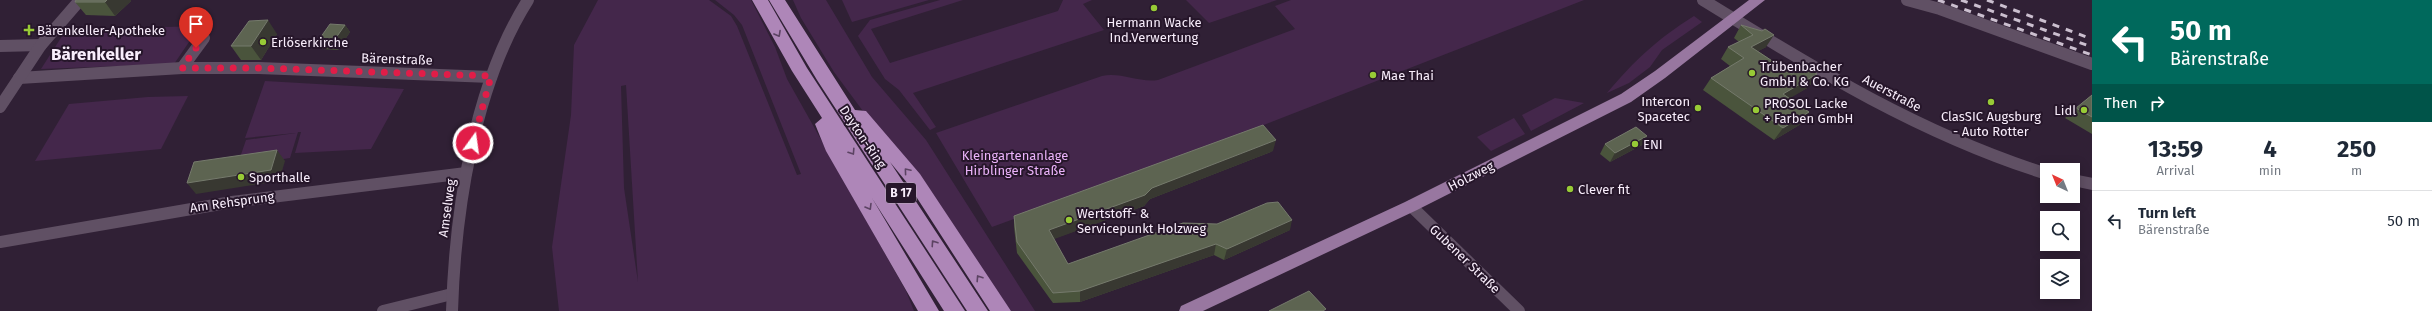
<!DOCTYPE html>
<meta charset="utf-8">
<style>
body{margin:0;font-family:"Fira Sans",sans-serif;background:#f2f2f3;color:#1f2937;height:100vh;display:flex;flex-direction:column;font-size:15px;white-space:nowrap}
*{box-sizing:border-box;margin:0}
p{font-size:13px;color:#747a83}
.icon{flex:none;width:22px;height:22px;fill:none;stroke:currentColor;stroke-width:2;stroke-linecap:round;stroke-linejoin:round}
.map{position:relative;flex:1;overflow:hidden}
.drawer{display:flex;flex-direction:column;background:#fff;width:340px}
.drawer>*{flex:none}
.hud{background:#00695c;color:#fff;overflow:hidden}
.needle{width:26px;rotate:317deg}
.fabs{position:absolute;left:2040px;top:163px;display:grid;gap:8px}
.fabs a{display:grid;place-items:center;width:40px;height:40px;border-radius:0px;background:#fff;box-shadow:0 2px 10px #0003;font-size:20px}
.pin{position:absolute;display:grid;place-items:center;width:34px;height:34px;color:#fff;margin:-41px -17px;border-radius:50% 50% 50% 0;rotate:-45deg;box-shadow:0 0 4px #0007}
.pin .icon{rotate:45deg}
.me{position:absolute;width:44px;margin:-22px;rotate:14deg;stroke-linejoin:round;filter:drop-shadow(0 0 3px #0008)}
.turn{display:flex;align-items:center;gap:14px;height:84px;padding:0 12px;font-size:18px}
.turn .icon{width:52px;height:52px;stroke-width:2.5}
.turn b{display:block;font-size:28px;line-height:34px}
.then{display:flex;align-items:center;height:38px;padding:0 12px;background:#0003;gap:8px;font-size:15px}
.eta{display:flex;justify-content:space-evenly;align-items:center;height:68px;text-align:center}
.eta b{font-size:24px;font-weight:700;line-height:28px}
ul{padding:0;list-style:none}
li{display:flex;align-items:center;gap:12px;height:60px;padding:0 12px;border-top:1px solid #e0e1e3}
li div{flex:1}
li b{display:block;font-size:15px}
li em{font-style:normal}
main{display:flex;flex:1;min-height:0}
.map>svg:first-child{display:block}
</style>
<main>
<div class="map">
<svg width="2092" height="311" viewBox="0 0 2092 311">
<rect width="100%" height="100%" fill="#302035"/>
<g fill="#44274b" fill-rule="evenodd">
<path d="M598,0H709L731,16L737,26L797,175L801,174L742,25L734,15L715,0H751L775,47L787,79L906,291L914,311H559L552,247L571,115L574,45ZM626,85L638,282L624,188L621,86Z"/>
<path d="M793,0H826L872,77L926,140L1035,311H1011L834,72L801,18Z"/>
<path d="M842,0H929L852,22Z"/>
<path d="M940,0H963L871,29L890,63L1058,11L1063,0H1092L1083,4L1104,30L913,93L936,127L930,130L899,90L885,79L858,36L870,20Z"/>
<path d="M1186,0H1277L1209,23Z"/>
<path d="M1291,0H1584L1133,176L992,227L936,133L1102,76C1121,72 1139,83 1158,80L1295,29L1275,6Z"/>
<path d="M1694,16L1702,22L1662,50L1650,67L1629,83L1607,93C1635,60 1656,40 1694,16Z"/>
<path d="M200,26L174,64L41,69L66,30Z"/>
<path d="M265,81L404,89L371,149L295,153L301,132H298L290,158L237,166L246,140L296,133L245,138Z"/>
<path d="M188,96L161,149L35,161L69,104L148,97Z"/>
<path d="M1555,98L1584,103L1531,131L1522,115Z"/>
<path d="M1514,118L1525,134L1491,151L1477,137Z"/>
</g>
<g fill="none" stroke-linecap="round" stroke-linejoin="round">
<g stroke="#605064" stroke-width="12">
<path d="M1703,0C1815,69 1920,134 2047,174"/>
<path d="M1907,0L1940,9L2092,64"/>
<path d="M0,46L41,45"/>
<path d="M182,68L204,38"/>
<path d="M19,78L182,68H259L491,77"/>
<path d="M0,107L41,45L80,0"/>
<path d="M2073,180L2092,184"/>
<path d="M1411,206L1519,311"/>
<path d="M0,242L232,202L466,173"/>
<path d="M383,311L452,294"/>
<path d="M452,311C455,211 474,85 528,0"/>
</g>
<path fill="#9877a0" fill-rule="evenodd" d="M1749,0H1765L1665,78L1631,102L1417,210L1203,311H1179L1181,306L1405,202L1621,94L1655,71Z"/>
<g fill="#ae86b8" fill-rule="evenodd">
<path d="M752,0H768L807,68L965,311H944L872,198L939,311H918L826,151L815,124L822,118L792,71Z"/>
<path d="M769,0H785L855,110L866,111L920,174L1011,311H990L908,184L890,162L988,311H967L817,80Z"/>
</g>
<g stroke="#cbbfcf" stroke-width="3" stroke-dasharray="7 7" stroke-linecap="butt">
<path d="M1938,0L2092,55"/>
<path d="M1961,0L2092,47"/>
<path d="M1987,0L2092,39"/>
</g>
</g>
<g fill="#4a543c">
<path d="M131,1L115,16L86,15L75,2Z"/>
<path d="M345,25L350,32L338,50L322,49L318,41Z"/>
<path d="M1741,25L1762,31L1766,47L1758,51L1792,74H1817L1809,87L1789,98L1809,112L1801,124L1774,140L1703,90L1711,78L1730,66L1721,59L1728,47L1739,42L1734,38Z"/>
<path d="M277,34L261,60H241L231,46Z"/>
<path d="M2092,95V134L2065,118L2076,108Z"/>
<path d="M1647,136L1642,145L1610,162L1600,154L1605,144Z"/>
<path d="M1273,151L1150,199L1144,206L1053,239L1068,264L1290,230L1224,260L1214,255L1080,302L1053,303L1017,253L1014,227V216Z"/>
</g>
<g fill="#383831">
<path d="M107,0H131V1L115,16L105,2Z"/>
<path d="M268,20L277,34L261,60L251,46Z"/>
<path d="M345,25L350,32L338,50L333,42Z"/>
<path d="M1774,35L1766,47L1744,59L1751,47Z"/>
<path d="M1817,74L1809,87L1775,107L1783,94Z"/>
<path d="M1809,112L1801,124L1774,140L1783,128Z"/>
<path d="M1647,136L1642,145L1610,162L1615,153Z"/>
<path d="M1276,140L1273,151L1150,199L1144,206L1049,241V230L1152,188Z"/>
<path d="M277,150L285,161L279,181L196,194L187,183Z"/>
<path d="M1292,220L1290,230L1224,260L1227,249Z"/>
<path d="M1216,244L1214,255L1080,302V291Z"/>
</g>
<g fill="#5d6451" stroke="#757a6c">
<path d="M76,0H107L105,2H75Z"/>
<path d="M268,20L251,46H231L249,21Z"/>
<path d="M330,24L345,25L333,42L318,41Z"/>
<path d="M1741,25L1762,31L1765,29L1774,35L1751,47L1792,74L1805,67L1817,74L1783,94L1809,112L1783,128L1711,78L1744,58L1728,47L1753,35Z"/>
<path d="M2092,95V117L2076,108Z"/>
<path d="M1263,125L1276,140L1152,188L1145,195L1049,230L1068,264L1183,223L1217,224L1267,203L1278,202L1292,220L1227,249L1216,244L1080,291L1053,293L1017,242L1014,216Z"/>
<path d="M1636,127L1647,136L1615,153L1605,144Z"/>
<path d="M277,150L271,170L187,183L194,162Z"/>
<path d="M1309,291L1326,309L1323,311H1269Z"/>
</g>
<defs><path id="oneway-chevron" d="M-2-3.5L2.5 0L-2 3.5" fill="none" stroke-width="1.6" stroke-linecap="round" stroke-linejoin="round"/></defs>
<g stroke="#5c4363">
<use href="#oneway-chevron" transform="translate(778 34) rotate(61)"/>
<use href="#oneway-chevron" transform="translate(852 152) rotate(57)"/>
<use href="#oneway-chevron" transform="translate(907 171) rotate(-130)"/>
<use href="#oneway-chevron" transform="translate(869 207) rotate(59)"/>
<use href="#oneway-chevron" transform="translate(934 243) rotate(-124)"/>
<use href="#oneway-chevron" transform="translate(979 278) rotate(-123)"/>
</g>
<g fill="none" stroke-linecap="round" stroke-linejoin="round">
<path stroke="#e11d48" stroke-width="7" stroke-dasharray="0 12.6" d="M196,48L182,68H259L491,76L473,143"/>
</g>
<g fill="#98cb36" stroke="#26162a" stroke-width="1.5">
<circle cx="1154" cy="8" r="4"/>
<path d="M27 24h4v4h4v4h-4v4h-4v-4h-4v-4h4z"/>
<circle cx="263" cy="42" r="4"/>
<circle cx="1752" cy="73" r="4"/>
<circle cx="1373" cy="75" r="4"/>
<circle cx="1991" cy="102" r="4"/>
<circle cx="1698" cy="108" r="4"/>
<circle cx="1756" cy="110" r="4"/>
<circle cx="2084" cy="110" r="4"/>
<circle cx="1635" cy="144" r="4"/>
<circle cx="241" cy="177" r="4"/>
<circle cx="1570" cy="189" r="4"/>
<circle cx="1069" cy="220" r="4"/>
</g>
<g text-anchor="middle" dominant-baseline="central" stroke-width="4" stroke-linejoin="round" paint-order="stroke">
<rect fill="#26162a" stroke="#b9acbc" stroke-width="1" x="886" y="183" width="30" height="20" rx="3"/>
<g font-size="12" font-weight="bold" fill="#f8edfb">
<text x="901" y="193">B 17</text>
</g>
<g font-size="13" fill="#f8edfb" stroke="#26162a" text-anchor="start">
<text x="1154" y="22" text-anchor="middle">Hermann Wacke<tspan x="1154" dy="15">Ind.Verwertung</tspan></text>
<text x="37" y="30">Bärenkeller-Apotheke</text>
<text x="271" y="42">Erlöserkirche</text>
<text x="1760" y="66">Trübenbacher<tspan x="1760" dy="15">GmbH &amp; Co. KG</tspan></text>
<text x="1381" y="75">Mae Thai</text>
<text x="1690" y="101" text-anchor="end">Intercon<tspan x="1690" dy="15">Spacetec</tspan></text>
<text x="1764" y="103">PROSOL Lacke<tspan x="1764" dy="15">+ Farben GmbH</tspan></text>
<text x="2076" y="110" text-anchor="end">Lidl</text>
<text x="1991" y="116" text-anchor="middle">ClasSIC Augsburg<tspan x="1991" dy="15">- Auto Rotter</tspan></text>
<text x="1643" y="144">ENI</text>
<text x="249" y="177">Sporthalle</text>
<text x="1578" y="189">Clever fit</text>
<text x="1077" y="213">Wertstoff- &amp;<tspan x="1077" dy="15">Servicepunkt Holzweg</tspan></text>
</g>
<g font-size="13" fill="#f8edfb" stroke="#26162a">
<text transform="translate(397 59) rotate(2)">Bärenstraße</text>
<text transform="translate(1892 93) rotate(28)">Auerstraße</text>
<text transform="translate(863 137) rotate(56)">Dayton-Ring</text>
<text transform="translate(1471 176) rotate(-27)">Holzweg</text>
<text transform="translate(232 202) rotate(-8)">Am Rehsprung</text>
<text transform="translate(447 208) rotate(-82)">Amselweg</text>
<text transform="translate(1465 259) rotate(44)">Gubener Straße</text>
</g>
<g font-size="13" fill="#ebb3fa" stroke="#26162a">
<text x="1015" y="155">Kleingartenanlage<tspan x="1015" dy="15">Hirblinger Straße</tspan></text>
</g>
<g font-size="17" font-weight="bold" fill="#f8edfb" stroke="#26162a">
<text x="96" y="54">Bärenkeller</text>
</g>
</g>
</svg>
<div class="fabs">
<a><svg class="needle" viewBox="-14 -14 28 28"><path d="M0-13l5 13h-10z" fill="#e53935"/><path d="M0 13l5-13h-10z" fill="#747a83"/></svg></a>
<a><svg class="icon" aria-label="search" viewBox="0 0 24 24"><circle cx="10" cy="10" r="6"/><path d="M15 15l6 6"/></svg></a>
<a><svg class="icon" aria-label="layers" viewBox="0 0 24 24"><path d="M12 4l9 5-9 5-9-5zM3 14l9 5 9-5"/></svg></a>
</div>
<div class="pin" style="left:196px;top:48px;background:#d93025"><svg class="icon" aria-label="arrive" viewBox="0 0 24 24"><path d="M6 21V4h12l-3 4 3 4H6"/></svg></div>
<svg class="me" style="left:473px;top:143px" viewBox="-20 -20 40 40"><circle r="17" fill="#e11d48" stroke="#fff" stroke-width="3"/><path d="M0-11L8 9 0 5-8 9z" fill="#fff"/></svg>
</div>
<section class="drawer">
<div class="hud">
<div class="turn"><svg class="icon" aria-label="left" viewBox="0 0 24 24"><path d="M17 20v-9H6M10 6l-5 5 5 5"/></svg><div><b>50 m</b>Bärenstraße</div></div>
<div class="then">Then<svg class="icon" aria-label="right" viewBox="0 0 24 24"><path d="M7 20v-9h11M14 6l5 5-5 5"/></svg></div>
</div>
<div class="eta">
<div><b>13:59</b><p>Arrival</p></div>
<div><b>4</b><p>min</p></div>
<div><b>250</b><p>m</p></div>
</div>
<ul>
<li><svg class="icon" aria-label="left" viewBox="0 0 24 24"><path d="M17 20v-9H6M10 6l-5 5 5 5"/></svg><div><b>Turn left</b><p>Bärenstraße</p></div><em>50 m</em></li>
</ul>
</section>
</main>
